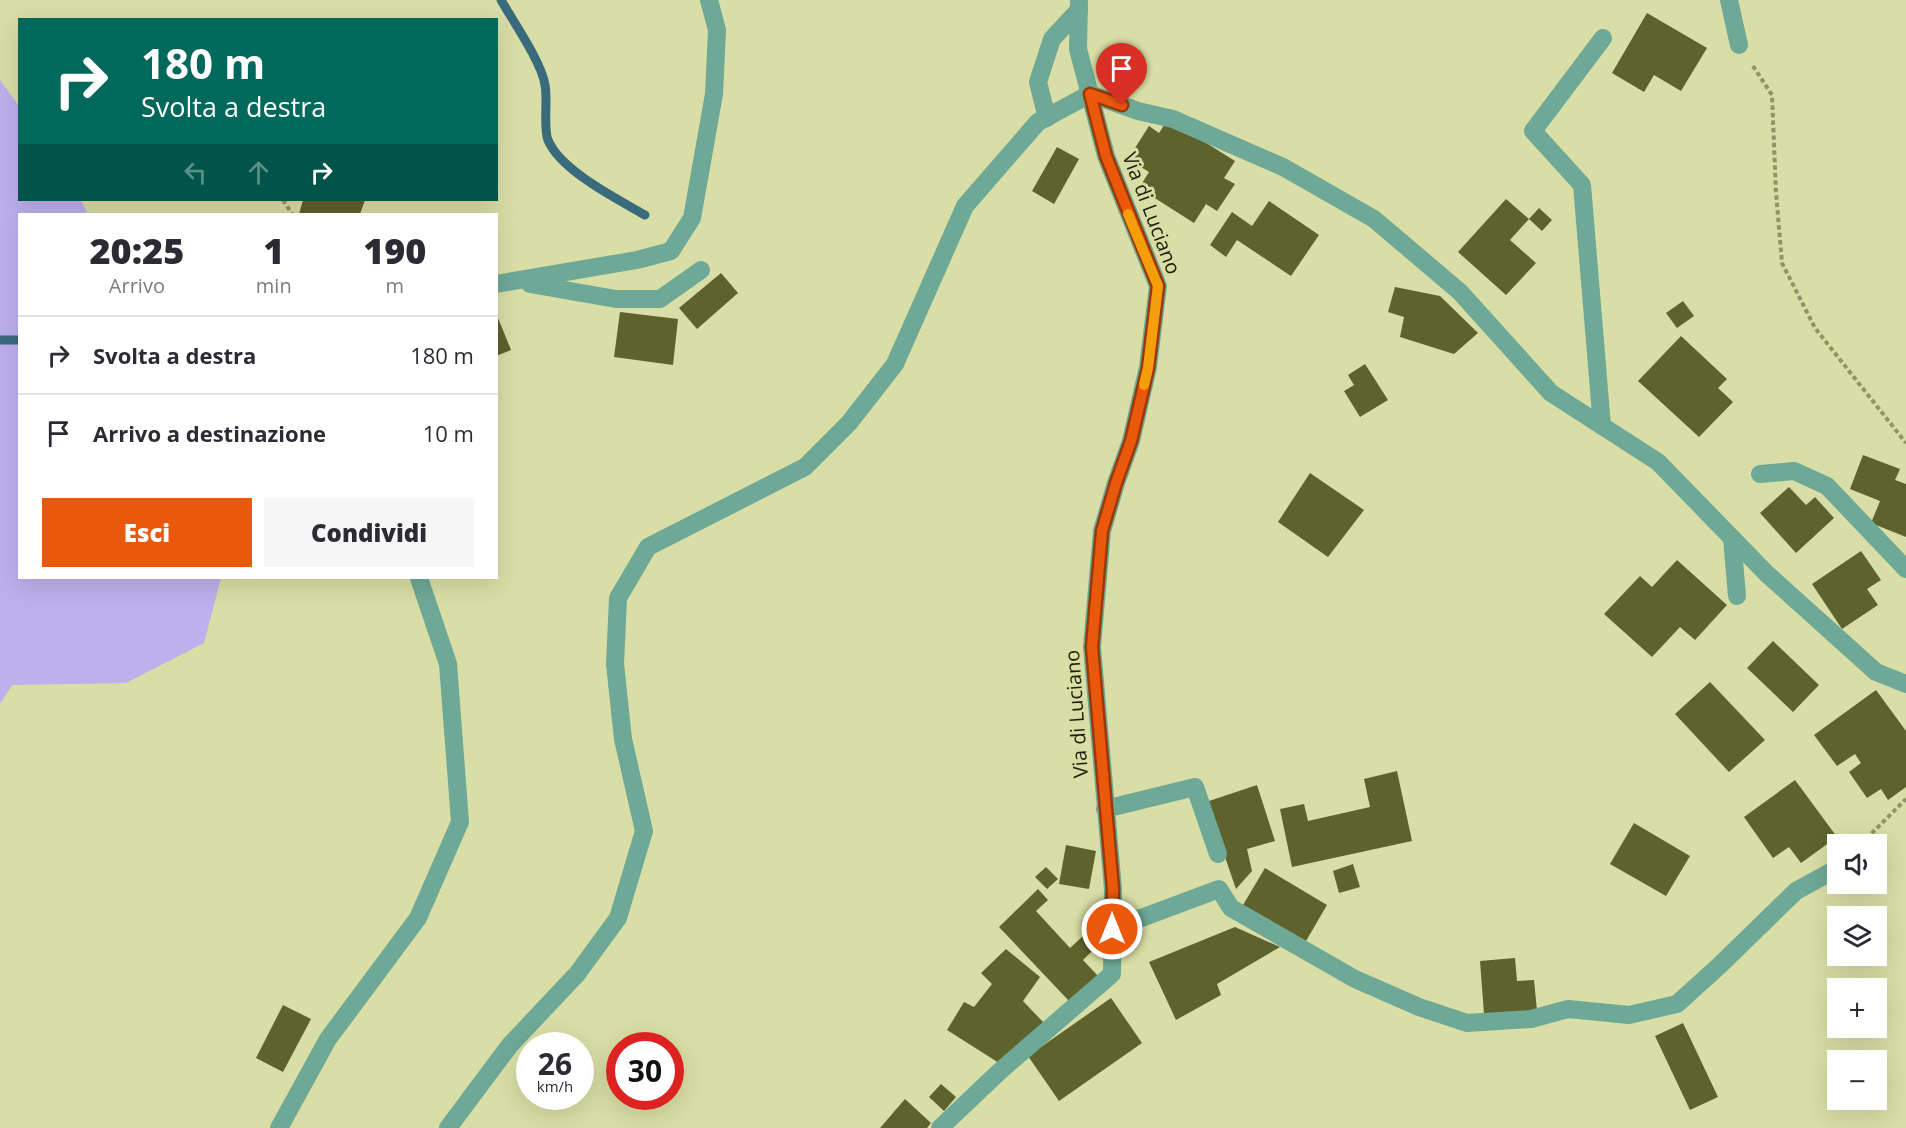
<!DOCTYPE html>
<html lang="it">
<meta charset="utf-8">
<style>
body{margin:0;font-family:"Open Sans",sans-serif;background:#f7f7f7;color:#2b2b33;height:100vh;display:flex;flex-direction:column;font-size:22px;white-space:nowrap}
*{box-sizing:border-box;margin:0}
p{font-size:20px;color:#7c7c81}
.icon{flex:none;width:33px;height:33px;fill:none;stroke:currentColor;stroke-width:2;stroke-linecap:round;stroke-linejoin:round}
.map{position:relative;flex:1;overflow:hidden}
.sheet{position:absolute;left:18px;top:213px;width:480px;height:366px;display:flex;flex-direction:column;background:#fff;border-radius:0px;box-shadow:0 6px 24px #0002}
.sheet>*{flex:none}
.banner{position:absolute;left:18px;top:18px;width:480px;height:183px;border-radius:0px;box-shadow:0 6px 24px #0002;background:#00695c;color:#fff;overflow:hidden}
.buttons{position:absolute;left:1827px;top:834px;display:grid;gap:12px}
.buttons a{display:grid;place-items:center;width:60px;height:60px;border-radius:0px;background:#fff;box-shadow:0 6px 24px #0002;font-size:30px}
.speed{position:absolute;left:516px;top:1032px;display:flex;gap:12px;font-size:30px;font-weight:700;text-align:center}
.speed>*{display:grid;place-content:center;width:78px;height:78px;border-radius:50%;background:#fff;box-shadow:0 6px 24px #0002;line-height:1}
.speed small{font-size:15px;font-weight:400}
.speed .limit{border:9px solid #d22;background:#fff;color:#111}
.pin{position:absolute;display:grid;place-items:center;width:51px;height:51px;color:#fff;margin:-62px -26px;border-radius:50% 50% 50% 0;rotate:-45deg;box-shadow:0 0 6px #0007}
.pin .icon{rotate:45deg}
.me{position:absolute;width:66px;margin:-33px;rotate:0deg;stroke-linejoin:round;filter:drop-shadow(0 0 4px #0008)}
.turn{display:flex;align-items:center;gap:21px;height:126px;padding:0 24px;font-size:27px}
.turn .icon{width:78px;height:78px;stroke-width:2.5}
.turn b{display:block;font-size:42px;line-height:51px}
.lanes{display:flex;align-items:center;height:57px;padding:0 24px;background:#0003;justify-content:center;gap:30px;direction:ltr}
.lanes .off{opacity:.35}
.eta{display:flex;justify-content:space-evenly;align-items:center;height:102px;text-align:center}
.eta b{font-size:36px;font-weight:800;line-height:42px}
.cta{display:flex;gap:12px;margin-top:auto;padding:12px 24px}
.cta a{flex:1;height:69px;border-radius:0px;background:#ea580c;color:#fff;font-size:24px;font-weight:800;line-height:69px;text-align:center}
.cta a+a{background:#f7f7f7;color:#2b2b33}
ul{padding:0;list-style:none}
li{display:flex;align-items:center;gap:18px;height:78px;padding:0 24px;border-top:2px solid #e1e1e2}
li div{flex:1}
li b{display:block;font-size:22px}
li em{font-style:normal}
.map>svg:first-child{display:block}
</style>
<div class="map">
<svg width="1906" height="1128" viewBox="0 0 1906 1128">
<rect width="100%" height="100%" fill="#d8dea5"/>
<path fill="#bcb0ed" d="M0,80L19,106L20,200H81L88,214H20V578H221L204,643L126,683L12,685L0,704Z"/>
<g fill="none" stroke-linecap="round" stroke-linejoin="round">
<g stroke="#396b7d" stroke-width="9">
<path d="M501,0C513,21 542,63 545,85C548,100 543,128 548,140C560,170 617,199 645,215"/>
<path d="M0,340H20"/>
</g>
</g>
<g fill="#5e622c">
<path d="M1647,13L1707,48L1681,91L1654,75L1644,92L1612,73Z"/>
<path d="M1168,119L1235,161L1224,178L1235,184L1217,211L1206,204L1194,223L1139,188L1149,172L1128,159L1149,126L1159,133Z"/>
<path d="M1057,147L1079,159L1054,204L1032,191Z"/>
<path d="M1506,199L1529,219L1539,208L1552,220L1542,231L1529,219L1510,240L1536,263L1506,295L1458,252Z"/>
<path d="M303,200H365L360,214H299Z"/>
<path d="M1269,201L1319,235L1291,276L1237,240L1226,257L1210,245L1232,212L1252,226Z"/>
<path d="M721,273L738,293L697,329L679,308Z"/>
<path d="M1395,287L1440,296L1478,333L1454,354L1400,337L1404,317L1388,312Z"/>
<path d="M1683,301L1694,316L1677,328L1666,313Z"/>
<path d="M620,312L678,319L673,365L614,357Z"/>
<path d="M496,313L511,350L496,356Z"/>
<path d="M1681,336L1727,379L1718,388L1733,402L1699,437L1638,381Z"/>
<path d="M1365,364L1388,400L1360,417L1344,391L1354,385L1348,375Z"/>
<path d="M1863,455L1900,469L1895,480L1906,484V537L1871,523L1880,501L1850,489Z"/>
<path d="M1310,473L1364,510L1328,557L1278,522Z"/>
<path d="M1789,487L1806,505L1815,497L1834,518L1796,553L1760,513Z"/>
<path d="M1861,551L1881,580L1867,589L1878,605L1842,629L1812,584Z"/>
<path d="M1677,560L1727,605L1695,640L1680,627L1652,657L1604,614L1640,576L1652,587Z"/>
<path d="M1773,641L1819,685L1793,712L1747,668Z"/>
<path d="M1710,682L1765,740L1729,772L1675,714Z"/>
<path d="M1876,690L1906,731V787L1888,800L1881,789L1867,798L1849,772L1861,763L1855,754L1837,766L1814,735Z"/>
<path d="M1397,771L1412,841L1292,867L1280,809L1304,804L1308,821L1370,807L1364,779Z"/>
<path d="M1795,780L1837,837L1801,863L1789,847L1773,858L1744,817Z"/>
<path d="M1257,785L1275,841L1247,849L1252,871L1236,889L1206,802Z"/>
<path d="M1634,823L1690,856L1666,896L1610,864Z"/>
<path d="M1066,845L1096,851L1089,889L1059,884Z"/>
<path d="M1353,864L1360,887L1339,893L1333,871Z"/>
<path d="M1046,867L1058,879L1047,889L1035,877Z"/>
<path d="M1265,868L1327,905L1306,941L1243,905Z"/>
<path d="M1038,889L1048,900L1036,911L1070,948L1083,936L1094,949L1083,960L1098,976L1070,1002L999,927Z"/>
<path d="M1235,927L1280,947L1217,984L1221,995L1176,1020L1149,962Z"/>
<path d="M1006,949L1040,977L1023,1001L1044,1023L999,1063L947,1030L964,1002L974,1007L992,984L981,973Z"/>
<path d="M1515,958L1517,981L1534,980L1537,1011L1484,1014L1480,961Z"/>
<path d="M1111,998L1142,1043L1059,1101L1028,1056Z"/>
<path d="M283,1005L311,1019L283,1072L256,1058Z"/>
<path d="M1683,1023L1718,1097L1690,1110L1655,1036Z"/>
<path d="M941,1084L956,1097L944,1111L929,1097Z"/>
<path d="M905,1099L931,1123L927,1128H880Z"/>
</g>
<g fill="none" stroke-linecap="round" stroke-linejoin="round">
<g stroke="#909468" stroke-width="4" stroke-dasharray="4.5 3" stroke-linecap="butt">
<path d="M1753,66L1772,95L1776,193L1782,263L1815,328L1906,443"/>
<path d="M283,200L292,214"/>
<path d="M1861,844L1906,799"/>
</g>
<g stroke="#6ea896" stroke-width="18">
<path d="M1729,0L1739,45"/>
<path d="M1047,118L1038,82L1052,39L1079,10"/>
<path d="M496,284L637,260L671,251L692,218L714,94L717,30L709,0"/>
<path d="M530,284L616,299H660L701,270"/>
<path d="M1602,426L1582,185L1533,131L1603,38"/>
<path d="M1760,474L1794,471L1827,486L1906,569"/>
<path d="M1732,538L1737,596"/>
<path d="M1105,809L1195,787L1218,854"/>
<path d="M1112,929L1219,889L1231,908L1355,979L1419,1007L1467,1023L1531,1019L1568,1009L1629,1015L1677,1004L1719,966L1796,891L1838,868"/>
<path d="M279,1128L328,1039L418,918L460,822L448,664L419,578"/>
<path d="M448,1128L510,1045L577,974L618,918L644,831L623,739L615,664L618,598L648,547L805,467L849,423L895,364L965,206L1038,122L1090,94L1138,111L1173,119L1283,167L1374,219L1460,292L1551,393L1658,462L1767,574L1876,672L1906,684"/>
<path d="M940,1128L1000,1071L1112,974L1113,889L1092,647L1102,531L1116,483L1131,441L1148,367L1158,286L1106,156L1078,49L1079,0"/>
</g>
</g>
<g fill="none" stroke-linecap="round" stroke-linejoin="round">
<g stroke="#983908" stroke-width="15">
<path id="route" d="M1112,929L1113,889L1092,647L1102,531L1116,483L1131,441L1148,368L1158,286L1106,156L1090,94L1122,105"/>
</g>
<use href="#route" stroke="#ea580c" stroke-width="10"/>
<path stroke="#f59e0b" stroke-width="10" d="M1128,214L1158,286L1148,368L1144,385"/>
</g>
<g text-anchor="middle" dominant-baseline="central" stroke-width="6" stroke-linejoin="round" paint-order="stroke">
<g font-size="20" fill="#1c1e07" stroke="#d8dea5">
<text transform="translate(1152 213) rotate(69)">Via di Luciano</text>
<text transform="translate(1076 714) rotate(-94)">Via di Luciano</text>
</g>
</g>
</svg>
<div class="buttons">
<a><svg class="icon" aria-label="sound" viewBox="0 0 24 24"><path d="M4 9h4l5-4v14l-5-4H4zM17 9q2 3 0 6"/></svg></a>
<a><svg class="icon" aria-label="layers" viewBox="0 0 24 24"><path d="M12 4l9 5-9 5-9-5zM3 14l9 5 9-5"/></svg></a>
<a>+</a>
<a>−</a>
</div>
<div class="speed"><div>26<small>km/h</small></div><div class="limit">30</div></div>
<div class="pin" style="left:1122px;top:105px;background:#d93025"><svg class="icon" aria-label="arrive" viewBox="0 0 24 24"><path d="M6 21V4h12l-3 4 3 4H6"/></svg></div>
<svg class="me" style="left:1112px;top:929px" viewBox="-20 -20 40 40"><circle r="17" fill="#ea580c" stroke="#fff" stroke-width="3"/><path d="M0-11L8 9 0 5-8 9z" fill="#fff"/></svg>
<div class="banner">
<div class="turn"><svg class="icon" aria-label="right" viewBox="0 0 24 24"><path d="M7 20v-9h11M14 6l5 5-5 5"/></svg><div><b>180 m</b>Svolta a destra</div></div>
<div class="lanes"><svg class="icon off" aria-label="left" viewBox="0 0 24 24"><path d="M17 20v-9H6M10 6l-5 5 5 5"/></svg><svg class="icon off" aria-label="ahead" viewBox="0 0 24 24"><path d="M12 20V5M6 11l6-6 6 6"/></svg><svg class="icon" aria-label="right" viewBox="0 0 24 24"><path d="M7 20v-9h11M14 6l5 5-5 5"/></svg></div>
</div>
<section class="sheet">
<div class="eta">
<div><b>20:25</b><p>Arrivo</p></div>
<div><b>1</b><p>min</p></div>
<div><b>190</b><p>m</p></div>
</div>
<ul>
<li><svg class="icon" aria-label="right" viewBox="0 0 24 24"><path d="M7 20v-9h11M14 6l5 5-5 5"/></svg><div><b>Svolta a destra</b></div><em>180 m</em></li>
<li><svg class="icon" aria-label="arrive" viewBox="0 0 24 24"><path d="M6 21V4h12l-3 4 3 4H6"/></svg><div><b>Arrivo a destinazione</b></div><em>10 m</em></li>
</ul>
<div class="cta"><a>Esci</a><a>Condividi</a></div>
</section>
</div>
